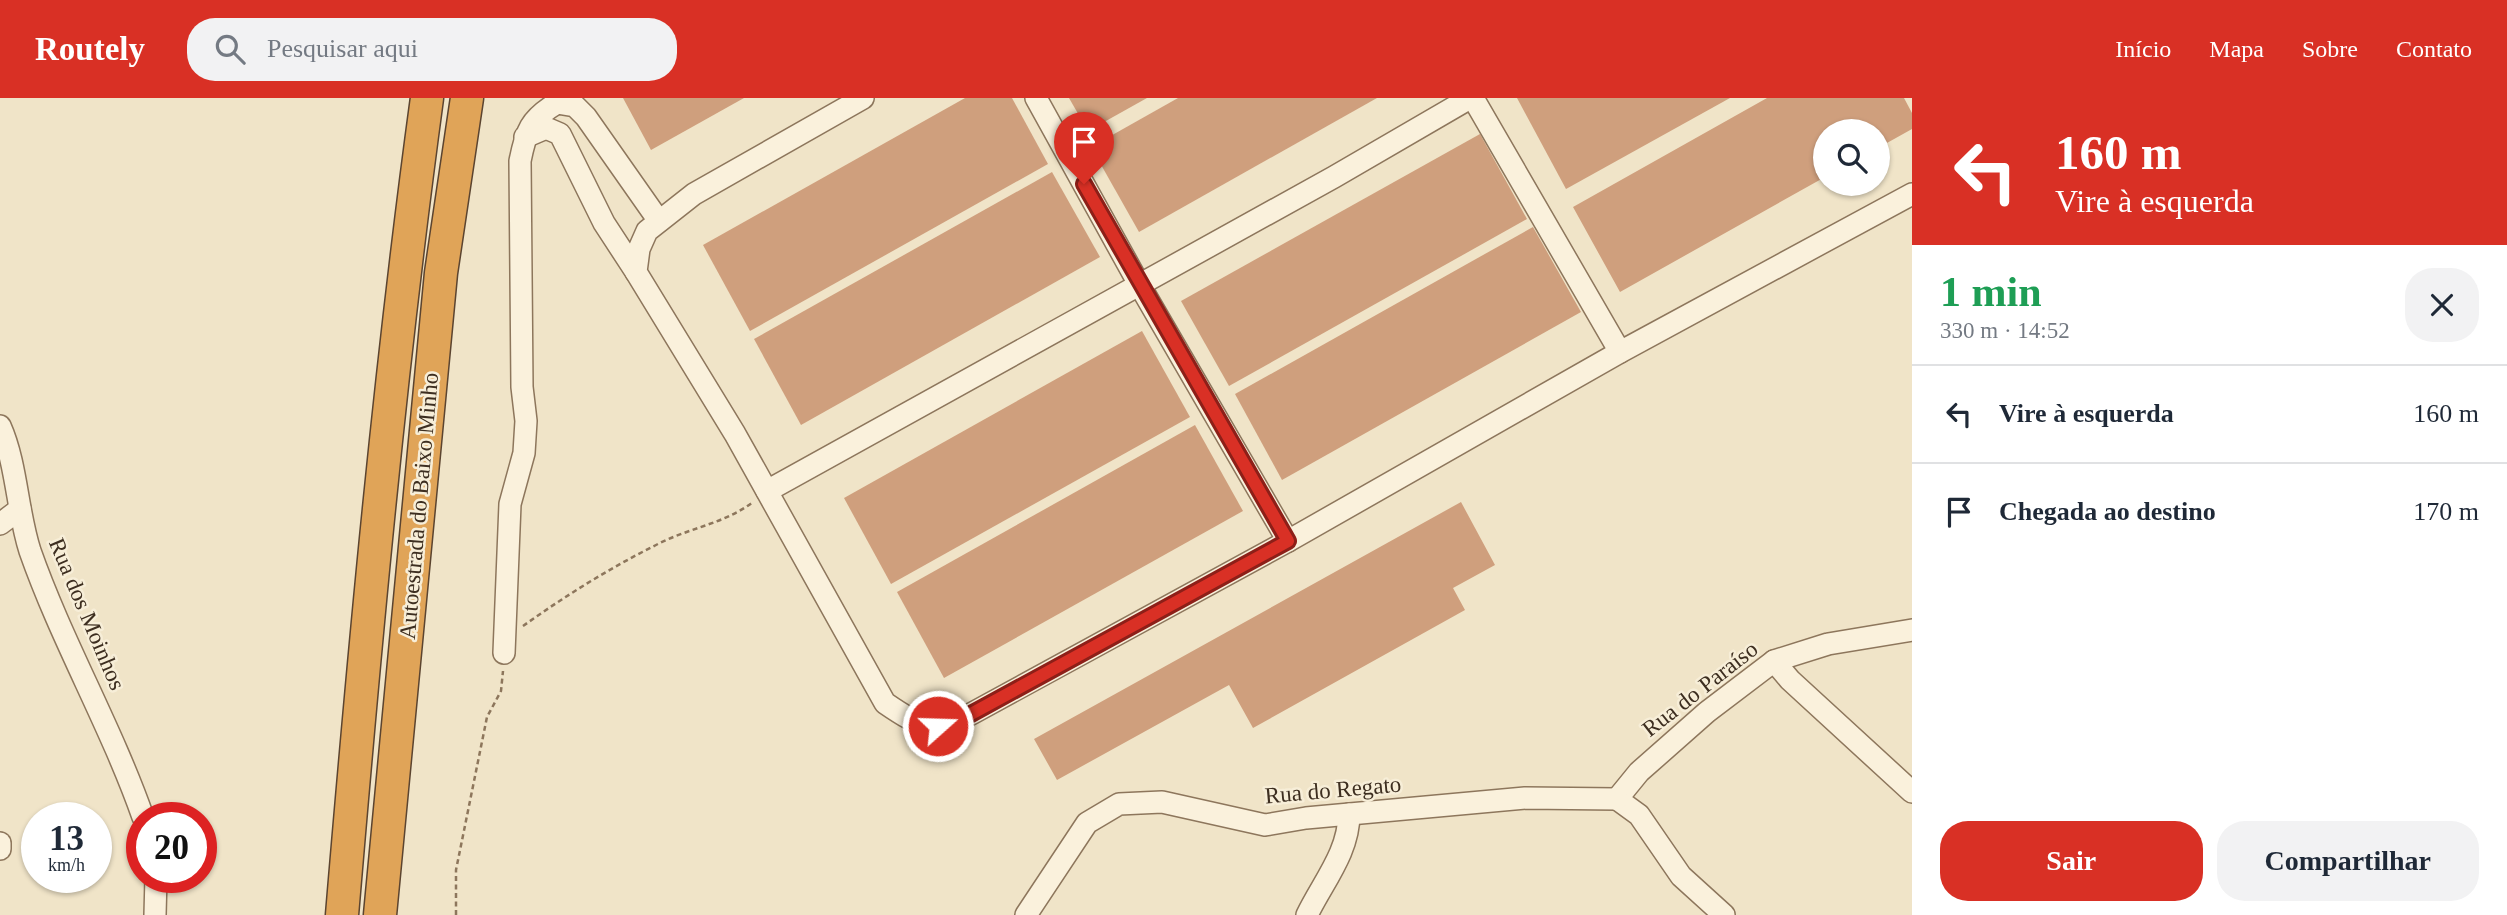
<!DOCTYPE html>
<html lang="pt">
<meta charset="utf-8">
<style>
body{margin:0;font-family:"Times New Roman",serif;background:#f2f2f3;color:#1f2937;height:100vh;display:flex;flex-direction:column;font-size:26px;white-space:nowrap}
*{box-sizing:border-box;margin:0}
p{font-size:23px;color:#747a83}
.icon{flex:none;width:38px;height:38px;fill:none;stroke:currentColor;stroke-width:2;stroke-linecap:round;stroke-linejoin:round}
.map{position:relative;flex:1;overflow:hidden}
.panel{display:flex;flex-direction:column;background:#fff;width:595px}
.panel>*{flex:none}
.guide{background:#d93025;color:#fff;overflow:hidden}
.fabs{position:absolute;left:1813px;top:21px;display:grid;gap:14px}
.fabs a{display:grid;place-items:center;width:77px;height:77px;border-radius:50%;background:#fff;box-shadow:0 2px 5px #0004;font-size:35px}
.speed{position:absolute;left:21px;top:704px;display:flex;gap:14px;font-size:35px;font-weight:700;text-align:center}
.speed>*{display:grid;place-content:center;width:91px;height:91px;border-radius:50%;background:#fff;box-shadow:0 2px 5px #0004;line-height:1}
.speed small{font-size:18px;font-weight:400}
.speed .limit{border:10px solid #d22;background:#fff;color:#111}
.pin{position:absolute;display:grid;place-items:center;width:60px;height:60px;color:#fff;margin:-72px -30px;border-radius:50% 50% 50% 0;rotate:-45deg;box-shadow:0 0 7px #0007}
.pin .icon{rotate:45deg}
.me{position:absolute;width:77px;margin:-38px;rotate:70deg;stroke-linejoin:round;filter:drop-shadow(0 0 5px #0008)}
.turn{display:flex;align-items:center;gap:24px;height:147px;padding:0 28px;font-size:32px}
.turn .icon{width:91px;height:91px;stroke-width:2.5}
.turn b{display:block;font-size:49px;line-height:60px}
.round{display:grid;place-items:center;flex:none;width:74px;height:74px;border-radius:28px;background:#f2f2f3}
.head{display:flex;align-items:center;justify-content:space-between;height:119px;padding:0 28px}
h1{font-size:42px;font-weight:700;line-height:52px;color:#1e9e55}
.primary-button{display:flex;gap:14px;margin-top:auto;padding:14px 28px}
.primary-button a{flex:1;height:80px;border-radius:28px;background:#d93025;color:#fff;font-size:28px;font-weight:700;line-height:80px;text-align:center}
.primary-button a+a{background:#f2f2f3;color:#1f2937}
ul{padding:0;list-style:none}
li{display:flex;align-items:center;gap:21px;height:98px;padding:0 28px;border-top:2px solid #e0e1e3}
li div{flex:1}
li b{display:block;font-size:26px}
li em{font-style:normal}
header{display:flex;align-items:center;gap:42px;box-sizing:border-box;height:98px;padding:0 35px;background:#d93025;color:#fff}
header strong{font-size:33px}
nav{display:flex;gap:38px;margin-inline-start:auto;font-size:24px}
.search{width:490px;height:63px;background:#f2f2f3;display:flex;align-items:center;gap:18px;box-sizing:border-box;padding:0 24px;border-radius:28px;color:#747a83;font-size:26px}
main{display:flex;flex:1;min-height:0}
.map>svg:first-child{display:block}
</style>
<header>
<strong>Routely</strong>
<div class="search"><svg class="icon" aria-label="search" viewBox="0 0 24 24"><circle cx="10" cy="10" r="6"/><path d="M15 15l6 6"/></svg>Pesquisar aqui</div>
<nav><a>Início</a><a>Mapa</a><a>Sobre</a><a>Contato</a></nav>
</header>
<main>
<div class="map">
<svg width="1912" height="817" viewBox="0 0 1912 817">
<rect width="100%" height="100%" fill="#f0e4c8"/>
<g fill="#cf9f7d">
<path d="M623,0H744L651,52Z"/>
<path d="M965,0H1012L1048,66L750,233L703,147Z"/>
<path d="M1069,0H1147L1088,33Z"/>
<path d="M1178,0H1377L1139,134L1091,49Z"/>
<path d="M1517,0H1730L1566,91Z"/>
<path d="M1767,0H1904L1912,15V31L1878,50V33H1825V79L1620,194L1573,109Z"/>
<path d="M1480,36L1527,121L1229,288L1181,203Z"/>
<path d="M1052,74L1100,159L801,327L754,241Z"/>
<path d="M1533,129L1581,214L1282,382L1235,296Z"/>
<path d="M1142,233L1190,319L891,486L844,400Z"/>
<path d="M1195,327L1243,413L944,580L897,494Z"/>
<path d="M1461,404L1495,467L1453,490L1465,512L1253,630L1229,587L1057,682L1034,641Z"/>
</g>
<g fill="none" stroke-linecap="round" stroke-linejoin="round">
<g stroke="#8d765c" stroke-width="24">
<g id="minor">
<path d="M863,0L694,96L647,133L639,151L636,174L735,336L885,605C923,631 929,632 971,616L1288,443L1620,254L1912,96"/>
<path d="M1036,0L1140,188L1288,443"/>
<path d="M1473,0L1620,254"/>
<path d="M525,39L546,30L560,36L604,125L636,174"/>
<path d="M0,328C17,366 17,413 30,453C62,544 111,628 143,719"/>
<path d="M767,393L1334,79L1470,0"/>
<path d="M0,426L20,411"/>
<path d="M504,555L510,406L524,355L526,323L522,289L520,63C526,33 530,21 557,5L575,8L586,19L659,123"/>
<path d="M1774,563L1790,582L1912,694"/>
<path d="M1617,701L1639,674L1707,614L1774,563L1828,546L1912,532"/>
<path d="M1617,701L1639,717L1681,778L1724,817"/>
<path d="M0,745V751"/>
<path d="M155,817L156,779"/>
<path d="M1026,817L1087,725L1119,706L1162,704L1265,727L1306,720L1525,700L1617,701"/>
<path d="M1307,817C1323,784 1349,754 1349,716"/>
</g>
</g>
<g stroke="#5b4430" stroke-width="35">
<g id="highway">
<path d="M342,817C365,544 390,272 427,0"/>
<path d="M380,817L441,175L467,0"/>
</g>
</g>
<g stroke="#8d765c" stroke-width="2.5" stroke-dasharray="5 3.5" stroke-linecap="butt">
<path d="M523,528C565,498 610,470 656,447C688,430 724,426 753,404"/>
<path d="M456,817V772L487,619L501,593L503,573"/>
</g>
<use href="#minor" stroke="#faf1dc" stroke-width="21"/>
<use href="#highway" stroke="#e0a458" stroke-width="32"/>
</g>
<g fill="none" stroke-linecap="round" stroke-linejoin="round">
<g stroke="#8d1f18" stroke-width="18">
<path id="route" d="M938,628L971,616L1288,443L1084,86"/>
</g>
<use href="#route" stroke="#d93025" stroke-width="12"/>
</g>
<g text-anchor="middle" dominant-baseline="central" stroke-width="5" stroke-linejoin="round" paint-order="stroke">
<g font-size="23" fill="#3d2e20" stroke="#f7eed8">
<text transform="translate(419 408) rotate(-85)">Autoestrada do Baixo Minho</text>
<text transform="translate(87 516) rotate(67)">Rua dos Moinhos</text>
<text transform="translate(1700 591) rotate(-38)">Rua do Paraíso</text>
<text transform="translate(1333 692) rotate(-5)">Rua do Regato</text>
</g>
</g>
</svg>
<div class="fabs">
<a><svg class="icon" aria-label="search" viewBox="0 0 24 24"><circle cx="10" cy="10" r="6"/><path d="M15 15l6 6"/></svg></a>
</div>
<div class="speed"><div>13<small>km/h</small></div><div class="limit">20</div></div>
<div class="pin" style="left:1084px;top:86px;background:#d93025"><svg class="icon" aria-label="arrive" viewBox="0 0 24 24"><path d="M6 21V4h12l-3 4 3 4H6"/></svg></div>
<svg class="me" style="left:938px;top:628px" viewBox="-20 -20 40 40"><circle r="17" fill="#d93025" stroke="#fff" stroke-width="3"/><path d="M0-11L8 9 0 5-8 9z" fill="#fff"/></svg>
</div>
<section class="panel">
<div class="guide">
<div class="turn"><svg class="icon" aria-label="left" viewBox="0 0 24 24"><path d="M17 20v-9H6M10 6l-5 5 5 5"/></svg><div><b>160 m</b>Vire à esquerda</div></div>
</div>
<div class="head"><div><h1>1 min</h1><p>330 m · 14:52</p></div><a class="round"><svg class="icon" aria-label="close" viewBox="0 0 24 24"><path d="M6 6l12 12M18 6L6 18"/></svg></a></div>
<ul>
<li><svg class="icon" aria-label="left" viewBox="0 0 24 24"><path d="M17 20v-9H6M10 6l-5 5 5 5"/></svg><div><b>Vire à esquerda</b></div><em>160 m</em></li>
<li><svg class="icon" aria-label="arrive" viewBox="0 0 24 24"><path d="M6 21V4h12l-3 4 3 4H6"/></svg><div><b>Chegada ao destino</b></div><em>170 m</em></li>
</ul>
<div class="primary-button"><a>Sair</a><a>Compartilhar</a></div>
</section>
</main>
